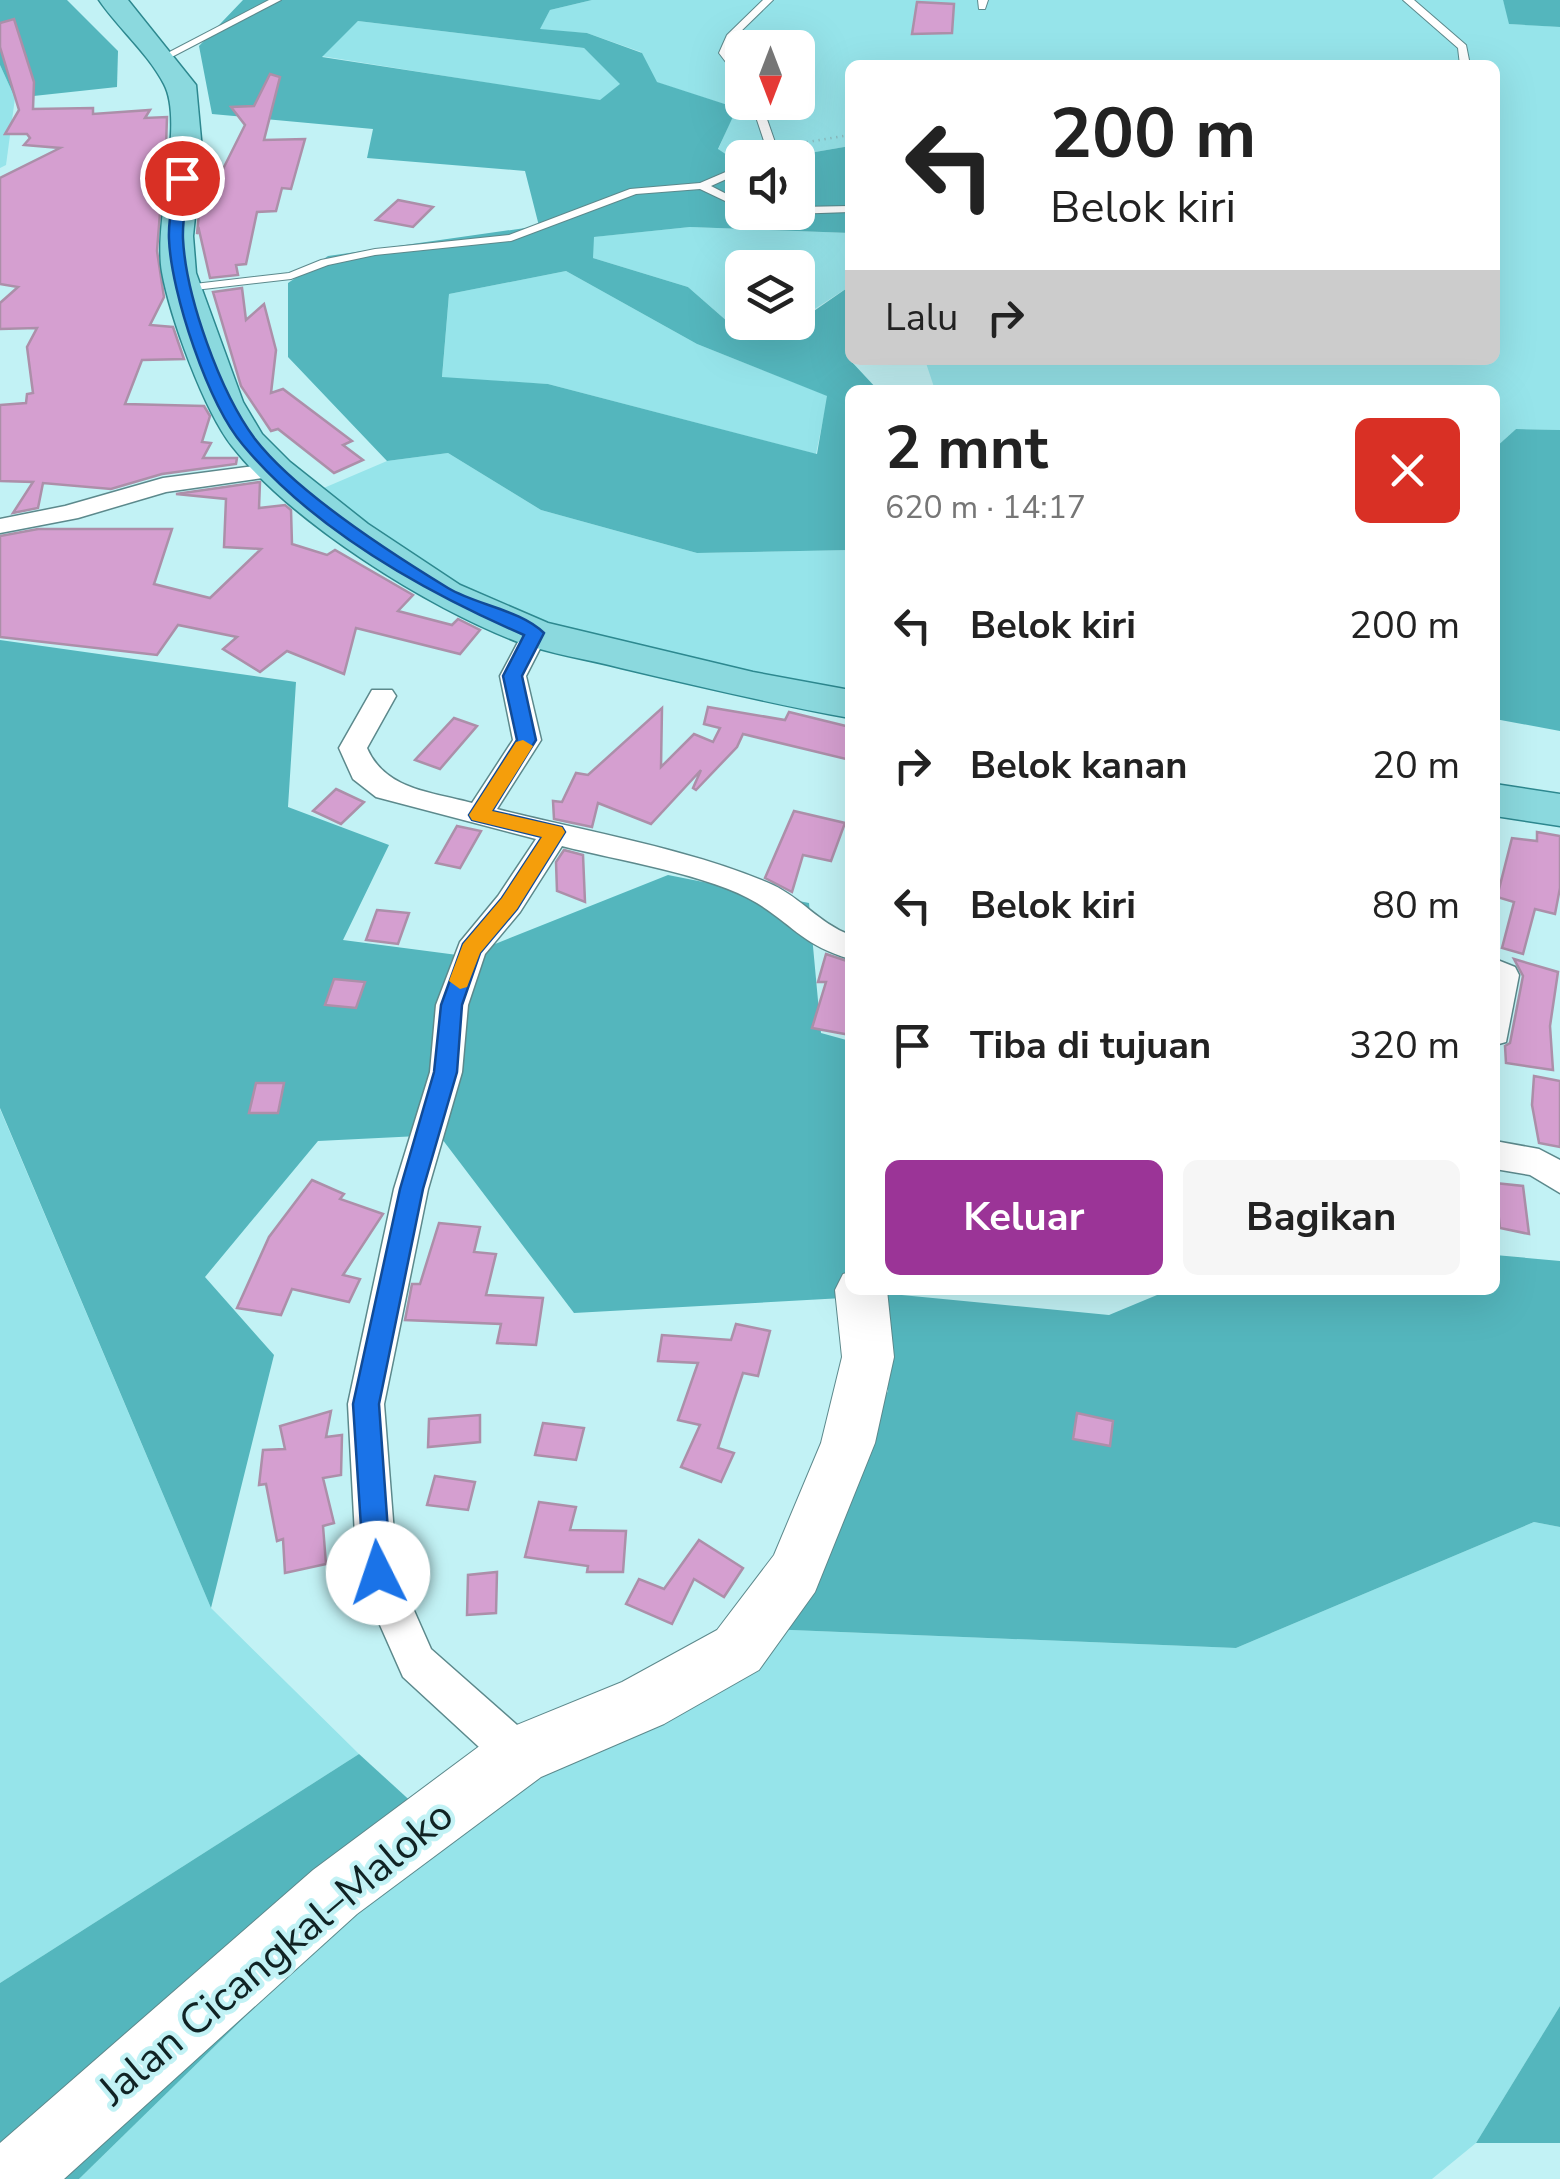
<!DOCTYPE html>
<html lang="id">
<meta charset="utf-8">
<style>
body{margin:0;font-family:"Nunito Sans",sans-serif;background:#f6f6f6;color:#222;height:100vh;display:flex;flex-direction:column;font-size:38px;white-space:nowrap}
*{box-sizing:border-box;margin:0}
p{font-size:32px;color:#767676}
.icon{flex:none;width:55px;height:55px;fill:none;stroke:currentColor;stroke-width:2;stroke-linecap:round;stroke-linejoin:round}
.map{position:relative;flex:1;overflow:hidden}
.side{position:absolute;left:845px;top:385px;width:655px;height:910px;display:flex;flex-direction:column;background:#fff;border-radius:15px;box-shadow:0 10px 40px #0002}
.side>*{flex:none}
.top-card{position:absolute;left:845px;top:60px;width:655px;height:305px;border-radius:15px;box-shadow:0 10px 40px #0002;background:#fff;color:#222;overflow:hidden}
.needle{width:65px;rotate:180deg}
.controls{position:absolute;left:725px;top:30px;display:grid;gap:20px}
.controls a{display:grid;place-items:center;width:90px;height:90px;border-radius:15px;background:#fff;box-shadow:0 10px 40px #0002;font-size:50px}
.pin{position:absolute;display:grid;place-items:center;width:85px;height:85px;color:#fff;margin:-42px;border:5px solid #fff;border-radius:50%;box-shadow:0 2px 10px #0007}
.me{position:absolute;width:110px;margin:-55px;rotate:356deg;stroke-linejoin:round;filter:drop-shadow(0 0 8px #0008)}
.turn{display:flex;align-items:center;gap:35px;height:210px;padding:0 40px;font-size:45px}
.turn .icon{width:130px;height:130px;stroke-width:2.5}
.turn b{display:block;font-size:70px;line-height:85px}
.then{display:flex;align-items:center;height:95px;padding:0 40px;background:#0003;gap:20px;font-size:38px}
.round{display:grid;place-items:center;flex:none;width:105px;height:105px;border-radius:15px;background:#f6f6f6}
.headline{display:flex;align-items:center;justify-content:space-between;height:170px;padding:0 40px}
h1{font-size:60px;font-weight:700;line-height:75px}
.primary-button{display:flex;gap:20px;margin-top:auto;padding:20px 40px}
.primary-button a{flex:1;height:115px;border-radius:15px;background:#9b3497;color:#fff;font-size:40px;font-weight:700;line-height:115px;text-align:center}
.primary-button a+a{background:#f6f6f6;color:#222}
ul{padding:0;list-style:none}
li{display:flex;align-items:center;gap:30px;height:140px;padding:0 40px}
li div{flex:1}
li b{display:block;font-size:38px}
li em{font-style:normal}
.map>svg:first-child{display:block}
</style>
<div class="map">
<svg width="1560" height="2179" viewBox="0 0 1560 2179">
<rect width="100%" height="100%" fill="#c2f2f5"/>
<g fill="#96e4ea" fill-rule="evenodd">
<path d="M592,0H1503L1510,24L1560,27V430L1516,429L1495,448V390H935L925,360H1495V65H850V146L786,157L742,158V165L718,150L736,108L656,82L641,52L587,33L539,30L550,10ZM742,48H798V102H742Z"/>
<path d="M358,21L584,48L621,84L599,101L321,56Z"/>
<path d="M0,65L15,98L6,165L0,168Z"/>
<path d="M690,227L850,233V286L798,320V268H742V322H728L688,287L593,258V237Z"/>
<path d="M566,271L697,344L828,396L816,454L548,384L442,378L449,294Z"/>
<path d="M448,453L541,510L697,553L850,550V693L534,627L405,562L312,493L387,461Z"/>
<path d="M0,1109L211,1608L359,1754L0,1983Z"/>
<path d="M1534,1522L1560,1527V2006L1476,2143L1432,2179H79L439,1827L767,1629L1236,1648Z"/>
</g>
<g fill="#54b6bd" fill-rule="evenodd">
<path d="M0,0H67L118,51L117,87L15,98L0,65Z"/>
<path d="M243,0H592L550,10L540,29L587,33L642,53L657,82L737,108L718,149L742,165V212H798V158L786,157L850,146V233L690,227L594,237L593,258L688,287L728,322H798L850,286V360L878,390H850V550L697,553L541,510L448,453L387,461L288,357V283L328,256L539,226L525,171L367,158L373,129L212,114L199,46ZM358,21L584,48L620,84L600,100L322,57ZM566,271L697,344L827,396L817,454L548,384L442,377L449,294Z"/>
<path d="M1503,0H1560V27L1509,24Z"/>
<path d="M1516,429L1560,430V731L1495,719V448Z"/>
<path d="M0,640L296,682L288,807L389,845L343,940L465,956L668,875L809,903L821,1033L850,1041V1290L1109,1315L1169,1290H1495V1255L1560,1261V1527L1534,1522L1236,1648L767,1629L888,1391L879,1296L574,1313L439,1135L318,1141L205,1277L274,1355L211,1608L0,1108Z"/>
<path d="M359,1754L439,1827L79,2179H0V1983Z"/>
<path d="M1560,2006V2143H1476Z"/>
</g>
<g fill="#d59fd0" stroke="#ac8fa9" stroke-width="2.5">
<path d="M917,2L954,4L952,33L912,34Z"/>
<path d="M14,19L34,82L33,109L93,108V114L150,110L145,118L167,117L166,147L149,187H162L157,251L164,297L150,325L173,327L184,359L142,360L125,404L204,406L210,416L202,442L211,443L203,458H237L236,464L162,474L111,489L43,483L38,508L13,513L33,482L0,481V405L26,403L27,394L33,393L27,347L37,328L0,329V303L18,287L0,284V178L60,148L24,145L30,138L27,134H5L19,110L0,47V23Z"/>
<path d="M270,74L280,77L264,140L305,139L291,189L282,188L276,211L257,212L246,264L236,265L238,275L210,278L199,230L197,234L201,191H212L245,125L231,107L254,106Z"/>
<path d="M398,200L433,207L413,227L376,220Z"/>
<path d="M242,288L246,320L264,304L276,350L271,393L283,389L352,441L343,445L363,460L334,473L278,429L271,431L241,386L213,292Z"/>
<path d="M260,482L259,508L285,505L291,510L292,544L327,555L335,550L413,595L398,611L452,625L458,619L480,630L460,654L356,628L344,674L287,651L260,672L223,649L237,637L178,625L157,655L0,637V536L38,529H172L154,584L210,598L261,549L224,547L226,499L176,494Z"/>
<path d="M708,707L785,720L789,712L850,727V760L743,734L737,747L696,790L693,788L701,770L651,824L598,803L592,827L554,819L553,801L562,802L576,773L588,775L662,708L661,767L694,734L713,742L720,728L704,724Z"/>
<path d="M454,718L477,726L440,769L415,760Z"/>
<path d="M336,789L364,802L341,824L313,811Z"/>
<path d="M794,811L845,823L831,861L803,855L792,892L765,878Z"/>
<path d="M457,826L481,831L460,868L436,863Z"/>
<path d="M1537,832L1560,836V888L1555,914L1535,909L1523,954L1502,948L1514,902L1497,897L1512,838L1537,841Z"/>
<path d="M564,850L583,855L585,902L557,891L556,862Z"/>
<path d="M377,910L409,913L398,944L366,940Z"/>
<path d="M826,954L850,962V1035L812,1028L826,982H818Z"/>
<path d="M1514,959L1558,972L1550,1026L1553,1070L1506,1063L1505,1046L1510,1043L1523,976Z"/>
<path d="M334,979L365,982L356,1008L325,1005Z"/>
<path d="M1534,1076L1560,1081V1147L1539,1143L1532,1105Z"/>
<path d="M256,1083H284L278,1113H249Z"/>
<path d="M312,1180L344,1194L340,1199L383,1214L343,1275L360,1279L349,1302L292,1289L281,1315L237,1308L269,1237Z"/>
<path d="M1495,1183L1523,1186L1529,1234L1500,1228Z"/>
<path d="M439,1223L480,1227L474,1252L496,1254L486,1295L543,1298L536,1345L497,1343L501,1324L405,1320L412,1284H420Z"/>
<path d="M736,1324L770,1331L758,1376L743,1373L718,1448L734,1453L721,1482L681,1467L700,1425L678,1420L698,1363L658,1361L662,1335L731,1340Z"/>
<path d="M331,1411L326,1437L342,1435L341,1475L323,1478L334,1523L323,1526L326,1564L285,1573L283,1539L277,1541L266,1484L259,1485L263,1450L285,1449L280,1426Z"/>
<path d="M1077,1413L1113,1421L1110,1446L1073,1439Z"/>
<path d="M480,1415V1442L428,1447L429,1419Z"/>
<path d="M543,1423L584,1428L576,1460L535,1455Z"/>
<path d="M435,1476L475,1482L468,1510L427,1505Z"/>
<path d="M539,1502L576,1507L570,1530L626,1531L623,1572H587L588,1566L525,1557Z"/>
<path d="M699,1540L743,1568L724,1597L694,1579L672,1624L626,1604L639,1579L664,1589Z"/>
<path d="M497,1572L496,1613L467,1615L468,1575Z"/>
</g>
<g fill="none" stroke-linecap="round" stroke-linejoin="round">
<g stroke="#5c898c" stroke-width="2">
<g id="lane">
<path d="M269,0H281L166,60L158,58Z"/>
<path d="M763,0H773L734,38L729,53L742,70V79L738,78L719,53L727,35Z"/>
<path d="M978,0H988L985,9H979Z"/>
<path d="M1403,0H1414L1466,45L1470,65H1460L1458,48Z"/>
<path d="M751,102H761L777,148L766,158H753L766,147Z"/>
<path d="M742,165V172L711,186L742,202V209L700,189L636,194L511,241L375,255L328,265L291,279L186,291L180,288L186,285L289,273L321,260L375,249L509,235L630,189L700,183Z"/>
<path d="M850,206V212L762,215L757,212H798V207Z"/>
</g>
</g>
<g stroke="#5c898c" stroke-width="3">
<g id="street">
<path d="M276,463L284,465L288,470L284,475L166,492L78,518L0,533V519L65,506L163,478Z"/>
<path d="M535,625L548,633L526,676L541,740L497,809C583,831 692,849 773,885C801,898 819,923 850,935V959C803,945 794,926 757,903C712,875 616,860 562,846L520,912L485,954L468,1005L462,1072L428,1189L384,1404L397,1572L431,1649L534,1740L540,1755L534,1770L519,1776L504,1770L403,1677L357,1573L348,1404L394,1189L430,1072L436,1005L460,942L498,896L536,839L376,797L353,779L339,748L372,690H392L396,696L367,748C385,790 432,792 472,803L513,740L500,676L526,627Z"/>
<path d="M1495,959L1515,967L1519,975L1506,1042L1495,1045Z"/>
<path d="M1495,1141L1539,1149L1560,1160V1193L1530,1175L1495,1169Z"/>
</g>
</g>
<g stroke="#5c898c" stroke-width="2">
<path id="secondary" d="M850,1272V1290H887L894,1357L875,1443L815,1592L759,1670L664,1724L541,1777L357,1914L64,2179H0V2143L313,1870L497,1733L622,1682L717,1630L774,1555L821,1443L842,1357L835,1290L843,1274Z"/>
</g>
<g stroke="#2d888f" stroke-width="3">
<g id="primary">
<path d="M99,0H128L196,85L202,150L193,236L196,273L243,402L262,434L290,462L368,524L460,585L548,623L753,672L850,690V718C773,704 697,686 621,668C587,659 550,654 518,642C428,608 291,522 232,446C204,410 170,317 162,272C153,222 185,123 164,84C148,53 118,28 99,0Z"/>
<path d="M1495,784L1560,794V826L1495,816Z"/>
</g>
</g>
<path stroke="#8cb3b6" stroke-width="2.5" stroke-dasharray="1 5" stroke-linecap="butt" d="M789,145L850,135"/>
<use href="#lane" fill="#fff" fill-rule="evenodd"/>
<use href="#street" fill="#fff" fill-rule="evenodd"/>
<use href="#secondary" fill="#fff" fill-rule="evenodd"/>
<use href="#primary" fill="#8bd9de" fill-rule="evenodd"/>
</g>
<path fill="#1a73e8" stroke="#114b97" stroke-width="2.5" d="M182,174L189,178C187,198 182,219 183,239C186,297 220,392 255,439C296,492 389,552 448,588C476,605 521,610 544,633L522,676L536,740L492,811L562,827L565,832L517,909L480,953L462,1005L457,1072L423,1189L379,1404L391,1573L387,1582L378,1586L368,1582L364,1573L353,1404L400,1189L434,1072L441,1005L463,944L502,898L542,837L472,820L469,815L517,740L503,676L524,635C425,592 314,530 243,445C208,404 171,293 169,239C168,219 173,198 176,178Z"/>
<path fill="#f59e0b" d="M523,740L533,746L492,811L562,827L565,832L517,909L480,953L467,987L460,989L449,981L463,944L502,898L542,837L472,820L469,815L516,742Z"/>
<g text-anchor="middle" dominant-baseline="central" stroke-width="9" stroke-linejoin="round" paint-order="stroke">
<g font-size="42" fill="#102324" stroke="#c2f2f5">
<text transform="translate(276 1953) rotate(-40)">Jalan Cicangkal–Maloko</text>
</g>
</g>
</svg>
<div class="controls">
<a><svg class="needle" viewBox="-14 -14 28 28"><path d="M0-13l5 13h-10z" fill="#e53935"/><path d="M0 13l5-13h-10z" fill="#767676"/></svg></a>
<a><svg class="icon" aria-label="sound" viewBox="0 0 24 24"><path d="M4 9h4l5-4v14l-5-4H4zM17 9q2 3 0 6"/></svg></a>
<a><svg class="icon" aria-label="layers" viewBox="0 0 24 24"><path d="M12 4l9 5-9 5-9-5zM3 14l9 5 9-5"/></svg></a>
</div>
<div class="pin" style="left:182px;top:178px;background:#d93025"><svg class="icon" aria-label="arrive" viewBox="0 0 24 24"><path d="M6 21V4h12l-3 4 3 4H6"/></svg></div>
<svg class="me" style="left:378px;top:1573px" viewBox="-20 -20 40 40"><circle r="19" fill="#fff"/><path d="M0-13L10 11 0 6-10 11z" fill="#1a73e8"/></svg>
<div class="top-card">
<div class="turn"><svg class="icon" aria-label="left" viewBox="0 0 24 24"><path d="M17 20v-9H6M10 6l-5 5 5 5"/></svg><div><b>200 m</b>Belok kiri</div></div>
<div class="then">Lalu<svg class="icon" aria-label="right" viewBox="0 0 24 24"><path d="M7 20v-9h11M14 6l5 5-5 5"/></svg></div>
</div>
<section class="side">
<div class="headline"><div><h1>2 mnt</h1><p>620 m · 14:17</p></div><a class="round" style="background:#d93025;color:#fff"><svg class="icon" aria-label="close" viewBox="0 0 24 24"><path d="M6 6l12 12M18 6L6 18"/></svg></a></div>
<ul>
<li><svg class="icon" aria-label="left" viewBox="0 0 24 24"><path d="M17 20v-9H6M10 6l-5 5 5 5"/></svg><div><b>Belok kiri</b></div><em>200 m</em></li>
<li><svg class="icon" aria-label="right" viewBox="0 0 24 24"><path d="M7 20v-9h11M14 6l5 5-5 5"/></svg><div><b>Belok kanan</b></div><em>20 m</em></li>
<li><svg class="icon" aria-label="left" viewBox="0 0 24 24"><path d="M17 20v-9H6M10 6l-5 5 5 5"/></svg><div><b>Belok kiri</b></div><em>80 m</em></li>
<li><svg class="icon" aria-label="arrive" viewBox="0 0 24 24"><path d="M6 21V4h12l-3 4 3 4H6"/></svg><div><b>Tiba di tujuan</b></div><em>320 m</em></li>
</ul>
<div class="primary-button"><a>Keluar</a><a>Bagikan</a></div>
</section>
</div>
